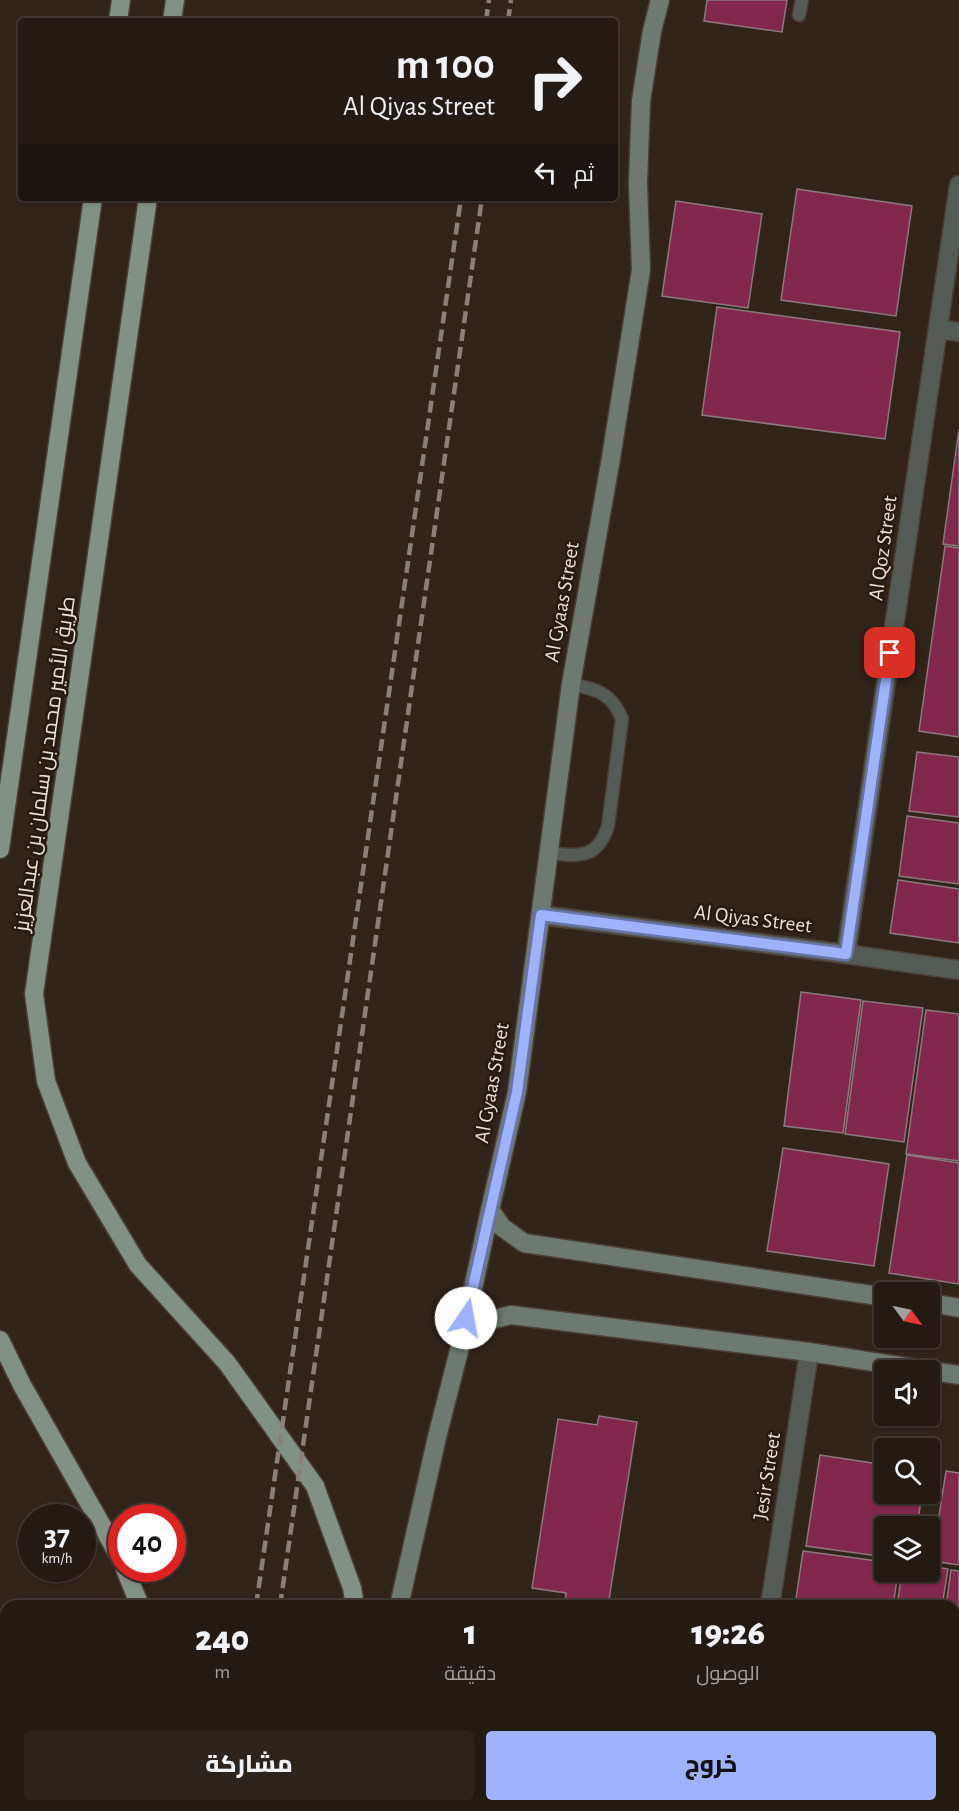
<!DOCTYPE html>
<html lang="ar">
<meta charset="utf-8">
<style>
body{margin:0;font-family:"Alegreya Sans",Cairo,sans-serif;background:#2c231d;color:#f1f3f6;direction:rtl;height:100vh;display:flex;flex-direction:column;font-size:22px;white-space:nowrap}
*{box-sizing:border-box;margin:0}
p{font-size:20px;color:#a3a1a0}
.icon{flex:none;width:33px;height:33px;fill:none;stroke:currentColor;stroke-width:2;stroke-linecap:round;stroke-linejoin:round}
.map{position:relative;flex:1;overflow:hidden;direction:ltr}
.drawer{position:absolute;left:0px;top:1600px;width:960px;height:212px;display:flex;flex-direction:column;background:#241a14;border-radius:18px 18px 0 0;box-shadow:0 2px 4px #0004,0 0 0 2px #413834;direction:rtl}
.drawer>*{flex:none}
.top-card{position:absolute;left:18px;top:18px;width:600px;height:183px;border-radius:6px;box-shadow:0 2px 4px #0004,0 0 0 2px #413834;direction:rtl;background:#241a14;color:#f1f3f6;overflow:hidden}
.needle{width:39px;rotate:123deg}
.tools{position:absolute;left:874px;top:1282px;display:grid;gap:12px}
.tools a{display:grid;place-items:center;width:66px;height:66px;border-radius:6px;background:#241a14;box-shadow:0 2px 4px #0004,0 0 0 2px #413834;font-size:30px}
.speed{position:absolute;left:18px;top:1504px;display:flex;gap:12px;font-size:30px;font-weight:700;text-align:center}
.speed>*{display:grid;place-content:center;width:78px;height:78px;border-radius:50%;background:#241a14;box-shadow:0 2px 4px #0004,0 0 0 2px #413834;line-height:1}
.speed small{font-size:15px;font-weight:400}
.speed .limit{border:9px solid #d22;background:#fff;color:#111}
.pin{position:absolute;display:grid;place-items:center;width:51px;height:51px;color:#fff;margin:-26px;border-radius:12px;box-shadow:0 3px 9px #0006}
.me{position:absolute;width:66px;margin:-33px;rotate:12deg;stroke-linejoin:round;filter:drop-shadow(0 0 4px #0008)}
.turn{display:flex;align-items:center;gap:21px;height:126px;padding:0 24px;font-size:27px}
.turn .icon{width:78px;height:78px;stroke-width:2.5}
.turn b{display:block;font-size:42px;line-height:51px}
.then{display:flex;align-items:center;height:57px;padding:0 24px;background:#0003;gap:12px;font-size:22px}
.eta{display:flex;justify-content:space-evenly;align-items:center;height:102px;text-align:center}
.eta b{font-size:36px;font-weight:800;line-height:42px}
.button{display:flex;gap:12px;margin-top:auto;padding:12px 24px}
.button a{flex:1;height:69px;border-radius:6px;background:#9fb3fd;color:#111;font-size:24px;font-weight:800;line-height:69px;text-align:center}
.button a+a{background:#2c231d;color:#f1f3f6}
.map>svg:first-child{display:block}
</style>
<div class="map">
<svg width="959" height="1811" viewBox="0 0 959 1811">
<rect width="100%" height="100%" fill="#30231a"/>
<g fill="#81274c" stroke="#8c787e" stroke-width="1.5">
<path d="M707,0H787L782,32L704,21Z"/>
<path d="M797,189L912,206L896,316L781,300Z"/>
<path d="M676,201L762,214L748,308L662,296Z"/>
<path d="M717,307L900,332L885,439L702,415Z"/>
<path d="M959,429V546L943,544Z"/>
<path d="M945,546L959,548V737L919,731Z"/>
<path d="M917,752L959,757V817L909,811Z"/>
<path d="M907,816L959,823V884L899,876Z"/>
<path d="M898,880L959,889V943L890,933Z"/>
<path d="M801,992L861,1000L843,1133L784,1126Z"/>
<path d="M863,1001L923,1008L904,1142L845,1134Z"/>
<path d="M926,1010L959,1014V1161L906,1154Z"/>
<path d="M783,1148L889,1164L874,1266L767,1251Z"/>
<path d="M907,1155L959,1163V1284L889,1273Z"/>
<path d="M599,1416L637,1422L608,1606H588L565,1603L566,1593L532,1588L558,1419L597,1425Z"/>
<path d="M820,1455L885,1465V1494H922L917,1527H885V1557L806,1546Z"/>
<path d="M946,1471L959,1473V1565L932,1561Z"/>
<path d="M803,1551L885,1562V1572H898L893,1606H795Z"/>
<path d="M930,1566L948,1569L942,1606H897L902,1572H930Z"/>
<path d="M951,1570L959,1571V1678L954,1677V1606H946Z"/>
<path d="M954,1741H959V1764L954,1797Z"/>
<path d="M959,1782V1811H954Z"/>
<path d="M447,1806H529L528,1811H446Z"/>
<path d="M740,1806H844V1811H739Z"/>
<path d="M848,1806H953L952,1811H847Z"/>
</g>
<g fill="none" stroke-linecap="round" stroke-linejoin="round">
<g stroke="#4a3e35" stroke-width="15">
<g id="lane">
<path d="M799,15L802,0"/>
<path d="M548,853C578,856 597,860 608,826L622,719C612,693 596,689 571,684"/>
</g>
</g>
<g stroke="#4a3e35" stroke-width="21">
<g id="street">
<path d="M938,329L959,332"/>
<path d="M541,915L846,954L959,970"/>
<path d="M846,954L959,185"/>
<path d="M770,1606L809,1352"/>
<path d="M954,1701L959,1702"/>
<path d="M716,1811L717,1806"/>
</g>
</g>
<g stroke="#4a3e35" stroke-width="21">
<g id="secondary">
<path d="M660,0L652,31L641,101L638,183L641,270L611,458L571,684L517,1092L490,1210L502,1227L524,1243L885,1297"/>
<path d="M930,1303L959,1308"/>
<path d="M462,1339L490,1210"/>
<path d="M399,1606L437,1437L462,1339L478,1323L511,1315L809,1352L959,1375"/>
</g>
</g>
<g stroke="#4a3e35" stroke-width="21">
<g id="primary">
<path d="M118,21L121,0"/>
<path d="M172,21L175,0"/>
<path d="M148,198L34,994L46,1081L77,1163L138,1265L227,1363L315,1486L352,1588L355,1606"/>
<path d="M0,849L93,198"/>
<path d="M0,1340L22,1385L122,1561"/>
<path d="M125,1569L140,1606"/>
<path d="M155,1811L156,1806"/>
<path d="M350,1811L351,1806"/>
</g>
</g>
<use href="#lane" stroke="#545b56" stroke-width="12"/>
<use href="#street" stroke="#545b56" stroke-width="18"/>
<use href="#secondary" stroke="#6e7971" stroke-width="18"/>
<use href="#primary" stroke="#829086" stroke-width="18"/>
<g stroke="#8b8079" stroke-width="4.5" stroke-dasharray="12 6" stroke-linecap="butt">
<path d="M486,21L489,0"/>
<path d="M508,21L511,0"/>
<path d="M256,1606L461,198"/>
<path d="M280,1606L482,198"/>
<path d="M227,1811L228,1806"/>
<path d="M251,1811V1806"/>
</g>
</g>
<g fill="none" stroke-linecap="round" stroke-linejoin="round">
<g stroke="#6774a4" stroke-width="15">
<path id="route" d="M466,1318L517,1092L541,915L846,954L890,653"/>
</g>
<use href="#route" stroke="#9fb3fd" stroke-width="10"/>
</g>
<g text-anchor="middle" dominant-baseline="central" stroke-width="5" stroke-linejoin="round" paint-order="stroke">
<g font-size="21" fill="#ece3dd" stroke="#261910">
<text transform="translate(883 548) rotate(-82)">Al Qoz Street</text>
<text transform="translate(562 602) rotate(-80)">Al Gyaas Street</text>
<text transform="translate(45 764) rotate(-82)">طريق الأمير محمد بن سلمان بن عبدالعزيز</text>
<text transform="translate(753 919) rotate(7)">Al Qiyas Street</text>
<text transform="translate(492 1083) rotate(-80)">Al Gyaas Street</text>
<text transform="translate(767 1476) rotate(-81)">Jesir Street</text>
</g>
</g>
</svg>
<div class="tools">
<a><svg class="needle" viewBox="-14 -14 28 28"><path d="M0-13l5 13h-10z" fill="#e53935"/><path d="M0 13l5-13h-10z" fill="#a3a1a0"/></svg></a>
<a><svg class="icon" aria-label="sound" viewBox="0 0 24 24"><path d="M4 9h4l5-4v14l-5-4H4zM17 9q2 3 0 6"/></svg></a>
<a><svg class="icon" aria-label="search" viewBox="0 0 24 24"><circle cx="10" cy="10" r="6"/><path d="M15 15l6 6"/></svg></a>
<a><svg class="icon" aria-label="layers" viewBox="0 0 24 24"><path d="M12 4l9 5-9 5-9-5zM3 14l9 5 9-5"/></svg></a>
</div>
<div class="speed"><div>37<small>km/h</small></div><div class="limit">40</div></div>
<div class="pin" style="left:890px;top:653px;background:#d93025"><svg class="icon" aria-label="arrive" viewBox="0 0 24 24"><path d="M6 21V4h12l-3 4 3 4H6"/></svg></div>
<svg class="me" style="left:466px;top:1318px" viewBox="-20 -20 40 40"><circle r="19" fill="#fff"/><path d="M0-13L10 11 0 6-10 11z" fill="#9fb3fd"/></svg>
<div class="top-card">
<div class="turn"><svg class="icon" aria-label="right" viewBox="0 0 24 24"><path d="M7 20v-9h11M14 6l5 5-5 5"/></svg><div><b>100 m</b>Al Qiyas Street</div></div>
<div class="then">ثم<svg class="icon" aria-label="left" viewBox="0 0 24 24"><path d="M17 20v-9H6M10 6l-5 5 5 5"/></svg></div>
</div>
<section class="drawer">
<div class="eta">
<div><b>19:26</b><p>الوصول</p></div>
<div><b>1</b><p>دقيقة</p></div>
<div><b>240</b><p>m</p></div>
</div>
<div class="button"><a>خروج</a><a>مشاركة</a></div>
</section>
</div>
